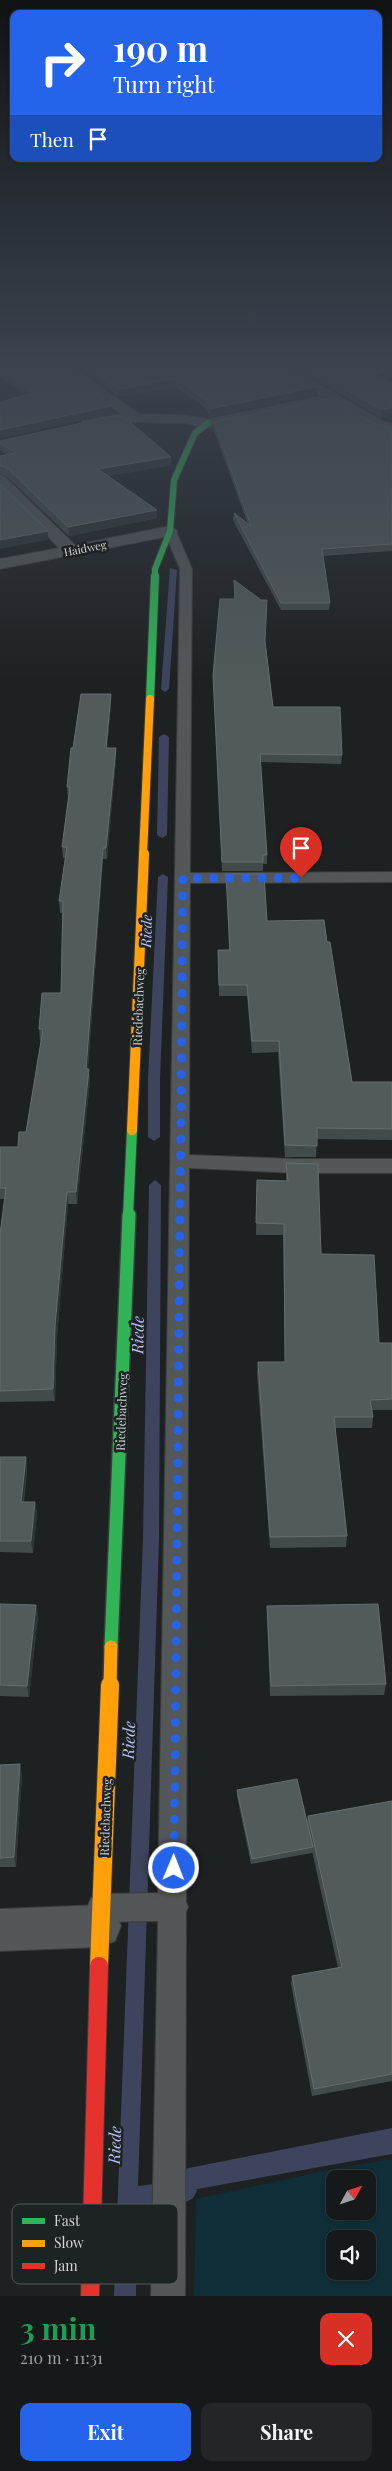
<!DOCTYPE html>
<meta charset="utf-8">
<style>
body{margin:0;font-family:"Playfair Display",serif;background:#232627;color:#f1f3f6;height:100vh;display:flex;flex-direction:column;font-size:19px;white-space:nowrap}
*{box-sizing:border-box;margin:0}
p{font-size:16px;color:#9ea0a2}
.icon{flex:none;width:28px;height:28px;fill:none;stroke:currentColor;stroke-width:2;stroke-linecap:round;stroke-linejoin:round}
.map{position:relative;height:2296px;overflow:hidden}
.drawer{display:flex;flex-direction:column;background:#16191a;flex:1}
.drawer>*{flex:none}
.guide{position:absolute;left:10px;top:10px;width:372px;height:152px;border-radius:10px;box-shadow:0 1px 4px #0004,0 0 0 1px #353839;background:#2563eb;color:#fff;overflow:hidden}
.needle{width:32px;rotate:50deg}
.fabs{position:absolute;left:326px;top:2170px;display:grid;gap:10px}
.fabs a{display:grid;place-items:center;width:50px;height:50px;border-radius:10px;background:#16191a;box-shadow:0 1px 4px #0004,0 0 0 1px #353839;font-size:25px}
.pin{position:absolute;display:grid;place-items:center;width:42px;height:42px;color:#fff;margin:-51px -21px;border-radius:50% 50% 50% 0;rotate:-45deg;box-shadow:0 0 5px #0007}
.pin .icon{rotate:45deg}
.me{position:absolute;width:55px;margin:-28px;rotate:1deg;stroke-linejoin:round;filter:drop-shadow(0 0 4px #0008)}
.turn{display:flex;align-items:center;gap:18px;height:105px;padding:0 20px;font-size:22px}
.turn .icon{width:65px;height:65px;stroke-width:2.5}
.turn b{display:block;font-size:35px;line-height:42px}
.then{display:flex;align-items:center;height:48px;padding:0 20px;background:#0003;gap:10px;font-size:19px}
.round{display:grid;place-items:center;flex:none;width:52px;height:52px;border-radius:10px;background:#232627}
.summary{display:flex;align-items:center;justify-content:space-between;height:85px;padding:0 20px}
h1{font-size:30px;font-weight:700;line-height:38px;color:#1e9e55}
.cta{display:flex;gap:10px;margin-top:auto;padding:10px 20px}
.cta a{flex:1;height:58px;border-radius:10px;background:#2563eb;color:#fff;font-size:20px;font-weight:700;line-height:58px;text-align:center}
.cta a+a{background:#232627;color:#f1f3f6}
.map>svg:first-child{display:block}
</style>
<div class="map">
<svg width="392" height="2296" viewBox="0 0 392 2296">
<rect width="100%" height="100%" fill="#1e2122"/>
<path fill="#0f2e37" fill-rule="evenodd" d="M392,2159V2296H194L196,2199L328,2170ZM335,2179H368V2211H335ZM335,2239H368V2271H335Z"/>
<path fill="#3f445e" d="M392,2128V2154L186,2191L184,2169Z"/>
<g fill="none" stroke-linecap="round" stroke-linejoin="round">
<g fill="#3f445e" fill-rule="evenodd">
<path d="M170,568L177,570L169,689L165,692L161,689Z"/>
<path d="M164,734L169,737L167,835L162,838L157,835L159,737Z"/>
<path d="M163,874L168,877L160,1079V1137L154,1141L148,1137V1079L158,877Z"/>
<path d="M155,1180L161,1185L159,1539L138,2186L186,2180L193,2184L197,2191L193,2198L186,2202L137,2207L136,2296H114L143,1539L149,1185Z"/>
</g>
<g stroke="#393b3c" stroke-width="2">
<path id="lane" d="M170,528L176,531L192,569L190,873L392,872V882L190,883L189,1155L297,1159H392V1173H297L189,1168L186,1902L188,1907L186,1912L185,2296H151L158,1921L101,1922L91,1918L87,1908L91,1898L101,1894L158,1893L180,569L164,531Z"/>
</g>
<g stroke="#393b3c" stroke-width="2">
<g id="street">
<path d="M56,363H70L138,414L182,415L208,419L321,396L268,363H284L383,421L392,424V432L373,427L332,402L208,427L182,423L135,422H114L88,427L81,423L83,420L121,414Z"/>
<path d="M0,475L5,477L75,545L170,526L178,531L170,536L0,569V559L59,548L0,489Z"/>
<path d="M100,1905L115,1911L121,1926L115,1941L100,1947L0,1951V1909Z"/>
</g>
</g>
<g stroke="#393b3c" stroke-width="8">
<path id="fast-far3" d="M155,577V569L170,531L174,480L195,433L208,423"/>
</g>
<g stroke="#393b3c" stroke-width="10">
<path id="fast-far2" d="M150,699L155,576"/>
</g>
<g stroke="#393b3c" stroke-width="12">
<path id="fast-far1" d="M128,1216L132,1130"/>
</g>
<g stroke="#393b3c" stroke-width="16">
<path id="fast" d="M111,1647L129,1215"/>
</g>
<g stroke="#393b3c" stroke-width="10">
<path id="slow-far3" d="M143,855L150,699"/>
</g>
<g stroke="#393b3c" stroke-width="12">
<path id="slow-far2" d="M132,1130L144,854"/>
</g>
<g stroke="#393b3c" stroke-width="16">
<path id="slow-far1" d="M110,1686L111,1647"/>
</g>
<g stroke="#393b3c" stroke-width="20">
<path id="slow" d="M99,1966L110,1685"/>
</g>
<g stroke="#393b3c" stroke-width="20">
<path id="jam" d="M90,2296L99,1966"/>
</g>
<use href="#lane" fill="#545758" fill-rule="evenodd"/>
<use href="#street" fill="#545758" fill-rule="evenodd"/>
<use href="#fast-far3" stroke="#30b455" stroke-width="6"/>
<use href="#fast-far2" stroke="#30b455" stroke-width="8"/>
<use href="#fast-far1" stroke="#30b455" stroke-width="10"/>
<use href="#fast" stroke="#30b455" stroke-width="13"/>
<use href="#slow-far3" stroke="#ff9f0a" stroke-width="8"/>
<use href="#slow-far2" stroke="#ff9f0a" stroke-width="10"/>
<use href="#slow-far1" stroke="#ff9f0a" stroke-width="13"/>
<use href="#slow" stroke="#ff9f0a" stroke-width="18"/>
<use href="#jam" stroke="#e5322d" stroke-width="18"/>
</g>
<g fill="#424a4c">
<path d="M73,363H278L316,387V395L210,417L207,409L176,387L119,397Z"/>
<path d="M287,363H392L385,379L392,383V415L381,418Z"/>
<path d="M0,366L100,397L112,414L26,395L0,376Z"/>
<path d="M214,422L373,423L392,428V551L323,556L330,603L329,610H281L233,520L234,513L248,524L213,428Z"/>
<path d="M0,441L171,465L108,476L157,510V518L69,536L6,476L0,474V456L6,454L0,451Z"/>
<path d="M234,580L265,642L273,707L342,755L341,764L260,762L267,855V864H263V871H222L213,675L235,599Z"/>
<path d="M111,694V705L107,748H116V759L107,859H103L88,1069L90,1080L77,1204H68L57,1337L55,1401L0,1402V1234L5,1199H0V1147H18L26,1132L41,1041H40L39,1029L61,993L62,913H60L59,901L65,858H63L62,847L68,798L67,787L73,748Z"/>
<path d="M226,874L267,921L327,942L352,1082H392V1140L317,1139L316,1157H285L278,1052L252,1053L247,996H219L218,950H229Z"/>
<path d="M286,1163L321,1254L379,1343H392V1410H372L373,1417L372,1428H335L347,1536L346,1547L270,1548L257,1373L258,1362H285L283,1235H256L257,1180L286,1181Z"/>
<path d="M0,1457H26L27,1469L24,1502H35L37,1514L33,1553L0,1552Z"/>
<path d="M0,1604L36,1605L38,1616L29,1697L0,1696Z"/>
<path d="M267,1606L386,1684L384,1695L270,1696L267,1617Z"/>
<path d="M0,1765L22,1774L16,1867H0Z"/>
<path d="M237,1790L307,1821L308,1816L392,1801V2081L312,2096L291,1984L292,1976L338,1968L312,1851V1853L251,1864L237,1796Z"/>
</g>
<g fill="#2d3435">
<path d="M392,370V377L374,381L375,374Z"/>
<path d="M176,379V387L119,397V389Z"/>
<path d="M316,387V395L210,417V409Z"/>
<path d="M111,406L112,414L0,438V430Z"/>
<path d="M392,408V415L381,418L382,410Z"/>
<path d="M171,457V465L98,478V469Z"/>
<path d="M157,510V518L69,536L68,527Z"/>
<path d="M48,531V540L0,549V540Z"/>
<path d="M111,694V705L106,759V748Z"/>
<path d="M116,748V759L107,859L106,848Z"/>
<path d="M103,848V859L87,1080L86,1069Z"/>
<path d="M89,1069L90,1080L77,1204L76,1192Z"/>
<path d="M67,1192L68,1204L57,1337L55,1401L53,1389L55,1326Z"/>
<path d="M26,1457L27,1469L22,1513L21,1502Z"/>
<path d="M35,1502L37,1514L33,1553L31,1541Z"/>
<path d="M36,1605L38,1616L29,1697L27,1686Z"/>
<path d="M20,1764L22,1774L16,1867L14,1857Z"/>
</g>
<g fill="#525a5b" stroke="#666d6e">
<path d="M18,363H62L100,392L96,393L111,406L0,430V402L33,393L0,369V366Z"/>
<path d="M83,363H278L316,387L210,409L207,401L176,379L119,389Z"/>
<path d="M300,363H392V370L375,374L392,383V408L382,410Z"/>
<path d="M332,398L373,423L392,428V544L322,549L330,603H281L234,513L251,526L214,422Z"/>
<path d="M114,416H123L171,457L98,469L157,510L68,527L6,467L0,466V456L16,453L0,443V441Z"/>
<path d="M0,484L48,531L0,540Z"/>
<path d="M234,580L261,600H267L265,641L273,707H340L342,755L260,754L267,855H263V862H222L213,675L220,599H235Z"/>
<path d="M81,694H111L106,748H116L106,848H103L86,1069H89L76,1192H67L55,1326L53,1389L0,1391V1234L6,1188H0V1147H18L19,1132H26L43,1029H39L42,993H61L63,901H59L67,847H62L70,787H67L71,748H73Z"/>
<path d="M226,874H264L267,921L324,920L327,942H330L352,1082H392V1129L317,1128V1146L285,1145L279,1041H252L247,985H219L218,950H230Z"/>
<path d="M286,1163L318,1164L321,1254L374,1255L379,1343H392V1399L370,1400L373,1417H334L347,1536L270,1537L258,1362H285L284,1224L256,1223L257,1180L288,1181Z"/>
<path d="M0,1457H26L21,1502H35L31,1541H0Z"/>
<path d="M0,1604L36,1605L27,1686L0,1685Z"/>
<path d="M378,1604L386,1684L271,1686L267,1606Z"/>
<path d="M20,1764L14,1857L0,1858V1765Z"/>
<path d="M297,1779L313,1847L252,1859L237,1790Z"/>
<path d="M392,1801V2074L314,2089L292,1976L342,1967L308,1816Z"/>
</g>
<linearGradient id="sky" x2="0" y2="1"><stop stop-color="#101213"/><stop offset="0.53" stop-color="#3b434f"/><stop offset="1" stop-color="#3b434f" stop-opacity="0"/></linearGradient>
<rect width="392" height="684" fill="url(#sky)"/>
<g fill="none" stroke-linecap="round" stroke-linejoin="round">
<path stroke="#2563eb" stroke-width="9" stroke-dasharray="0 16.2" d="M174,1868L183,878H301"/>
</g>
<g text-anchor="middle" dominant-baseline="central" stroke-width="5" stroke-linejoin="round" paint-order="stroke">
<g font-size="11" fill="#d3d6d8" stroke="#1d2223">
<text transform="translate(85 548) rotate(-11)">Haidweg</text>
</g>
<g font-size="12" fill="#d3d6d8" stroke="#1d2223">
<text transform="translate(138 1007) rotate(-88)">Riedebachweg</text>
<text transform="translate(121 1412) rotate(-88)">Riedebachweg</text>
<text transform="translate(105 1817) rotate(-88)">Riedebachweg</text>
</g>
<g font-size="14" font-style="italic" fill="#b9c3fb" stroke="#1d2223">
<text transform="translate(146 931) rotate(-88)">Riede</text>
</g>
<g font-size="16" font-style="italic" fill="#b9c3fb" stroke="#1d2223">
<text transform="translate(137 1335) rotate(-89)">Riede</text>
<text transform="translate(128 1740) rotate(-88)">Riede</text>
<text transform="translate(114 2145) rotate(-88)">Riede</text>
</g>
</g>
<rect x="12" y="2204" width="166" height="80" rx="8" fill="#1d2223" stroke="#545859" stroke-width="1"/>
<rect x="22" y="2218" width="23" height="6" fill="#30b455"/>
<rect x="22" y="2240" width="23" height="7" fill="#ff9f0a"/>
<rect x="22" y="2263" width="23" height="6" fill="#e5322d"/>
<g font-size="14" fill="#d3d6d8">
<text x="54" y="2226">Fast</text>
<text x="54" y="2248">Slow</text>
<text x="54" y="2271">Jam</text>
</g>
</svg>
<div class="fabs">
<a><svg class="needle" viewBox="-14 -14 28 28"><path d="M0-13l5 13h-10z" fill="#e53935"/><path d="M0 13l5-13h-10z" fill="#9ea0a2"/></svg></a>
<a><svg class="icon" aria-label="sound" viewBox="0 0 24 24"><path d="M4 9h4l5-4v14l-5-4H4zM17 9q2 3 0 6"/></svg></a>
</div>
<div class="pin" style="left:301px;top:878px;background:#d93025"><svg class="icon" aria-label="arrive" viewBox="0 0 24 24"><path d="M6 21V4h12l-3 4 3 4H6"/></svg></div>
<svg class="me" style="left:174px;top:1868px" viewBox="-20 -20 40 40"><circle r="17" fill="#2563eb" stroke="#fff" stroke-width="3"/><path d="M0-11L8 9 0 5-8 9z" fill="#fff"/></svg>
<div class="guide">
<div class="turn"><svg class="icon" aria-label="right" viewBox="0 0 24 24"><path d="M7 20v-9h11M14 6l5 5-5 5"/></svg><div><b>190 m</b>Turn right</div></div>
<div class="then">Then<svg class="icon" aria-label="arrive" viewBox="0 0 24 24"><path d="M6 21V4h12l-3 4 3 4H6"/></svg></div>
</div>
</div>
<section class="drawer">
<div class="summary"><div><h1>3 min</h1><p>210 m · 11:31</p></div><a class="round" style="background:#d93025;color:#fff"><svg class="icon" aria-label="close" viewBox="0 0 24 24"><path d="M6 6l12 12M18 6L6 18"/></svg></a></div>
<div class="cta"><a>Exit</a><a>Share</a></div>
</section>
